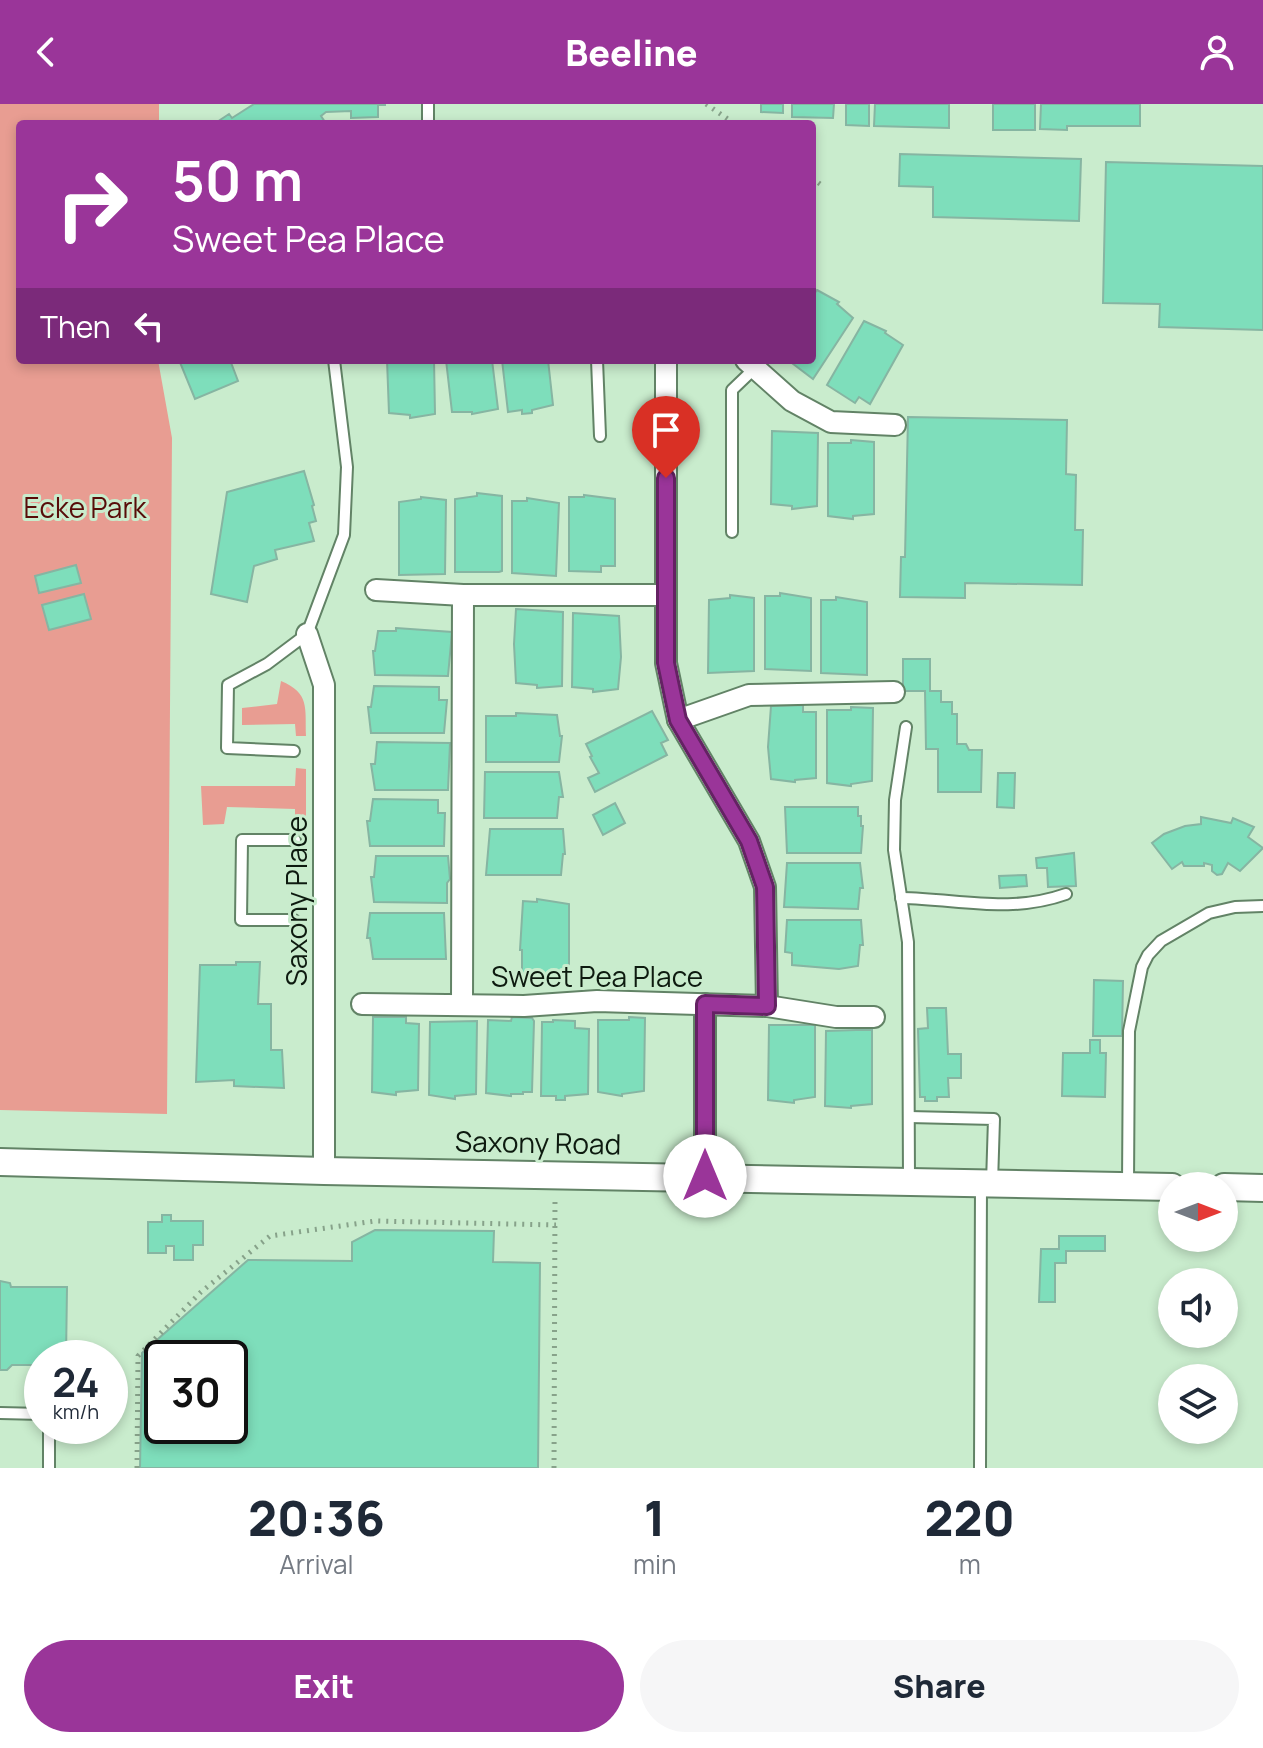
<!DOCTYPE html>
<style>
body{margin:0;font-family:Manrope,sans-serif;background:#f6f6f7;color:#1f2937;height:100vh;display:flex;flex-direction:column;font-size:30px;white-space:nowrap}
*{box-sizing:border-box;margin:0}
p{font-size:26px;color:#747a83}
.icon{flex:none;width:44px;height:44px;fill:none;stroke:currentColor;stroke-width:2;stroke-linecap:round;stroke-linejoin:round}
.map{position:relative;height:1364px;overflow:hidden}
.drawer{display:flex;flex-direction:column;background:#fff;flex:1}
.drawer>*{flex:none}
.banner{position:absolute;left:16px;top:16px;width:800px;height:244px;border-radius:8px;box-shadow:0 4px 12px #0003;background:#9a3599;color:#fff;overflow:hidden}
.needle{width:52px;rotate:90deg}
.buttons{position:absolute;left:1158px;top:1068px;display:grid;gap:16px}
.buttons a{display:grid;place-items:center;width:80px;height:80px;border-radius:50%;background:#fff;box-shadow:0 4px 12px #0003;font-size:40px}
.speed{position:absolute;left:24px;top:1236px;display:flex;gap:16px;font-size:40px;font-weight:700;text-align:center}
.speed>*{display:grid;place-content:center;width:104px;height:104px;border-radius:50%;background:#fff;box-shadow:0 4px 12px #0003;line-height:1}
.speed small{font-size:20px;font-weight:400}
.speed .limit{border:4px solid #111;border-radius:12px;background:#fff;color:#111}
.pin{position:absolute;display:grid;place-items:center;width:68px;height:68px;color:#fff;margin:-82px -34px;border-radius:50% 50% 50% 0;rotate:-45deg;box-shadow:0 0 8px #0007}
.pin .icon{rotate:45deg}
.me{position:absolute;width:88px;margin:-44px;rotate:0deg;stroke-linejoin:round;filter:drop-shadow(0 0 6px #0008)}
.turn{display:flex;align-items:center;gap:28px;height:168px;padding:0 24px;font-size:36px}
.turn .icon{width:104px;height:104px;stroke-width:2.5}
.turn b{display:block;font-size:56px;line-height:68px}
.then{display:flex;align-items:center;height:76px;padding:0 24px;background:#0003;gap:16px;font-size:30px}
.eta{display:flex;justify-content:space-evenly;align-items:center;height:136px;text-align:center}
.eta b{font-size:48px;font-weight:800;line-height:56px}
.button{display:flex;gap:16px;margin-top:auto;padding:16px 24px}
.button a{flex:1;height:92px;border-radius:48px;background:#9a3599;color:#fff;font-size:32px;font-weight:800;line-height:92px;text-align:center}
.button a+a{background:#f6f6f7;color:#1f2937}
header{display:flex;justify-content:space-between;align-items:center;height:104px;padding:0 24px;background:#9a3599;color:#fff;font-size:36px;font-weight:800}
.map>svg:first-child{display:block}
</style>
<header><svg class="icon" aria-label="back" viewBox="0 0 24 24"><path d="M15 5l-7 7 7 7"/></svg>Beeline<svg class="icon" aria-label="person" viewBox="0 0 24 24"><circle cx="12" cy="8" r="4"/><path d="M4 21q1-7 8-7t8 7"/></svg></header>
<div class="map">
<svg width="1263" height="1364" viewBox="0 0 1263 1364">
<rect width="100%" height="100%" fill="#c9eccd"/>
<g fill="#e89d92">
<path d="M0,0H159V20H20V256H158L172,334L167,1010L0,1006Z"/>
<path d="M281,577C310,589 305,604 306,632H296L295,620L242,621V604L277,600Z"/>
<path d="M296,664L306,665V720L295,719V705L227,703L224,720L203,721L201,682H295Z"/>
</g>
<g fill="#7edebb" stroke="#86b5a2" stroke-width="2" fill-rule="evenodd">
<path d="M254,0H385V1H378V13L351,14V7L326,8L321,12L325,18L322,20H214L229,10L232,14Z"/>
<path d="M761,0H783V9L761,8Z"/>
<path d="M792,0H834L833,14L792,13Z"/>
<path d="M846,0H869V22L846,21Z"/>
<path d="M875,0H949V24L874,22Z"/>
<rect x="993" y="0" width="42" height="26"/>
<path d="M1041,0H1140V22H1067V26L1040,25Z"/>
<path d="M900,50L1081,55L1079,117L933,113V83L899,82Z"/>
<path d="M1106,58L1263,62V226L1159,223L1160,200L1103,199Z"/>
<path d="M817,186L839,198L837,200L853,214L813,275L788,256H812V193Z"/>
<path d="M864,217L886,227L885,229L903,241L870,300L859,293L855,299L827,281Z"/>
<path d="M179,256H230L238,277L195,295Z"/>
<path d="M387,256H434L435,310L410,314V311L389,309Z"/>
<path d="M446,256H492L498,305L472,310V308H452Z"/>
<path d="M502,256H548L553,301L532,306V309L522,310V306L508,308Z"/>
<path d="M908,313L1067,316L1066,370L1076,371L1075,426H1083L1082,481L965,479V494L900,493L901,453H905Z"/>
<path d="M772,327L818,329L817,402L792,405V402L771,400Z"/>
<path d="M851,336L874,338V410L853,412V415L828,412V339H851Z"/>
<path d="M304,367L314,401L312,402L316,417L309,419L314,437L275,446L277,455L254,462L247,498L211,490L227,388Z"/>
<path d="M477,389L502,392V467L499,468H455V395L477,392Z"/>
<path d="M584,391L615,395V462H601V468L569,467V393H584Z"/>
<path d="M421,393L446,396L445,470L399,471V398L421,395Z"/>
<path d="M527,394L559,399L556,472L512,469V397H527Z"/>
<path d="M76,461L81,479L39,489L35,472Z"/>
<path d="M780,489L811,494V567L765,565V492H780Z"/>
<path d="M84,490L91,515L49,526L42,501Z"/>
<path d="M730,491L754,494V567L708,569L709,496L730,494Z"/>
<path d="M836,493L867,498V571L821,569V496H836Z"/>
<path d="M516,505L563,508L562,582L537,584V581L516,579L514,540Z"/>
<path d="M573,509L619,512L621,553L618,585L593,588V585L572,583Z"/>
<path d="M396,524L452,528L448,572L375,571L373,547H375L378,527H396Z"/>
<path d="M903,555H930V587H941V598H952V610H957V640H966L969,646H982L981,688H938V645H926L925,587H903Z"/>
<path d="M374,582L439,583V596H447L444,629H371L368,603H371Z"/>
<path d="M803,601V608H816V674L795,676V678L771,675L768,643L771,602Z"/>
<path d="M851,603L873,604L872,677L851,680V682L827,679V606H851Z"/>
<path d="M652,607L668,636L661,639L667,651L595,688L588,674L599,669L590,653L592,652L586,640Z"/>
<path d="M516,609L557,611L560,632H562L559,658H486V612H516Z"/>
<path d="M377,638L450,639L448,686H375L371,660H375Z"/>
<path d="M485,668H559L563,693H559L557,714H484Z"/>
<path d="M998,669H1015L1014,704L997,703Z"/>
<path d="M373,695L438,696V709H445L444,742H370L367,717H370Z"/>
<path d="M615,699L625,719L603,731L593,711Z"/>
<path d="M785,703H858V712H861V722H863L861,749H787Z"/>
<path d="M1201,713L1231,719L1233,714L1254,723L1248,733L1263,744L1240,767L1228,759L1222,770L1217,771L1212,767V761L1204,759V762H1184L1182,758L1172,765L1152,739L1164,730L1185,722L1201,720Z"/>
<path d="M490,725H563L565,750H563L561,771H486Z"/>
<path d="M1074,749L1076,782L1048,783L1047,764H1037L1036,754Z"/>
<path d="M376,752H448L450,775L447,779V799L374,798L371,773H374Z"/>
<path d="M787,759H860L863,784H860L858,805L784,803Z"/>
<path d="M1026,771L1027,782L1000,784L999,772Z"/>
<path d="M537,795L569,800V874L522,871V846H520L523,797L537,798Z"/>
<path d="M370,809H444L446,855H373L370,834H367Z"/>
<path d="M787,816H861L863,841H860L858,862L839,865L792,861V849L785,848Z"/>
<path d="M236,858H260L258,900H271V946H282L284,984L234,982V976L196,978L200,861H236Z"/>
<path d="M1094,876L1123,877L1122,932H1093Z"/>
<path d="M927,904H946L948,950H961V974H948L949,993H937V997H925V993H920L918,925L928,924Z"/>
<path d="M373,913H406V919L419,920L418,986L396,988V991L372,988Z"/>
<path d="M512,913L532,914L534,917L532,988H523V990H511V992L486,989L488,916L511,917Z"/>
<path d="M629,913L645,914L644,987L622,990V992L598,988V916H629Z"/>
<path d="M553,916L575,917V924L589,925L588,990L565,992V996H556V992H541L542,918H553Z"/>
<path d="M477,917L476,990L455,992V995L429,991L430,918Z"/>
<path d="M769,921H815V993L794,996V999L768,996Z"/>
<path d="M856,926H872V1000L851,1002V1004L825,1002L826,927Z"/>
<path d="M1090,936H1100V949H1106L1105,993L1062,992L1063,949H1090Z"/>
<path d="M162,1111H171V1117H203V1141H193V1156H174V1142H166V1149H148V1118H162Z"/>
<path d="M375,1126L494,1127L493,1158L540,1159L538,1364H140L142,1249L248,1156L352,1157V1138ZM162,1254H230V1322H162Z"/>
<path d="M1059,1132H1105V1147H1066V1159H1055V1198H1039L1041,1145H1059Z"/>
<path d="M0,1177L10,1179L11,1183H67L66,1254H42V1261H12L7,1266H0Z"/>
</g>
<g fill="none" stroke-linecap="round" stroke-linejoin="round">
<g stroke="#628366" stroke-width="14">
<g id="service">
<path d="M428,20V0"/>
<path d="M597,256L600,332"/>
<path d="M732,428V286L755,264"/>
<path d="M906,623L895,696L894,746L908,838L909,1077"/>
<path d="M294,647L227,644L228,581L267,560L307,530L344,431L347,363L334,256"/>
<path d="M901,794C960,795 1009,810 1066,790"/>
<path d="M294,816H241L242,736H295"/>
<path d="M909,1013L994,1015L992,1079"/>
<path d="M1128,1080L1129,927L1142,863L1148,851L1161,837L1209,809L1235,803L1263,802"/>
<path d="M0,1309L42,1310"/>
<path d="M49,1322V1364"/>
<path d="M980,1364L981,1080"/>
</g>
</g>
<g stroke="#628366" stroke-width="24">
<g id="minor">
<path d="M666,256V559L678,616L749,737L765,783L767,902"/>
<path d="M746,256L792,297L831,318L895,321"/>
<path d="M376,486L463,491H666"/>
<path d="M307,530L324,581V1067"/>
<path d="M678,616L749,591L894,588"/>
<path d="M362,900L524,902L597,897L767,902L836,913H874"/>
<path d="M462,900L463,491"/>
<path d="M705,900V1072"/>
</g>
</g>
<g stroke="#628366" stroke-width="30">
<g id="tertiary">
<path d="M0,1058L324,1067L1172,1083"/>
<path d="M1224,1083L1263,1084"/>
</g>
</g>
<g stroke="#87a28a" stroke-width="5" stroke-dasharray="2 6" stroke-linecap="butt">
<path d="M706,0L735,20"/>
<path d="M812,74L824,83"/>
<path d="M137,1364L138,1252L201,1188L270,1132L375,1117L556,1121"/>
<path d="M554,1364L555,1095"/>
</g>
<use href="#service" stroke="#fff" stroke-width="10"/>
<use href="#minor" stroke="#fff" stroke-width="20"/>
<use href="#tertiary" stroke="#fff" stroke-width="26"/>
</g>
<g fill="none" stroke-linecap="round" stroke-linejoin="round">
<g stroke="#642263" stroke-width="20">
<path id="route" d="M666,374V559L678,616L749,737L765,783L767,902L705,900V1072"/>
</g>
<use href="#route" stroke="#9a3599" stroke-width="14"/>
</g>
<g text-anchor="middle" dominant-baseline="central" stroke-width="6" stroke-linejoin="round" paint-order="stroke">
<g font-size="28" fill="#580c09" stroke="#c9eccd">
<text x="85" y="403">Ecke Park</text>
</g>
<g font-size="28" fill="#0d1a0f" stroke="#c9eccd">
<text transform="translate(296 797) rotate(-90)">Saxony Place</text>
<text x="597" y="872">Sweet Pea Place</text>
<text transform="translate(538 1038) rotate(1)">Saxony Road</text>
</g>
</g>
</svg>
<div class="buttons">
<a><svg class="needle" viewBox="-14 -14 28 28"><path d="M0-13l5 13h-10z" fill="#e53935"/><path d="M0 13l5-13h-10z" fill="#747a83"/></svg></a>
<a><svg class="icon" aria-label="sound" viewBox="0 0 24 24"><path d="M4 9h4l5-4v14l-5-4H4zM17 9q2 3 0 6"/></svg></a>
<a><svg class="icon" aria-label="layers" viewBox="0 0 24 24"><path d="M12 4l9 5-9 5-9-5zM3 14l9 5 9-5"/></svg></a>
</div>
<div class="speed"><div>24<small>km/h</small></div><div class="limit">30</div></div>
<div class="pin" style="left:666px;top:374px;background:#d93025"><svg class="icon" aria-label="arrive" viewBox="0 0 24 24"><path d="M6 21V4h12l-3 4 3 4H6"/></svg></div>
<svg class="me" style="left:705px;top:1072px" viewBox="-20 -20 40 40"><circle r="19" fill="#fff"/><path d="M0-13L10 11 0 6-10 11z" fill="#9a3599"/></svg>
<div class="banner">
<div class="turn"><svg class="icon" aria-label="right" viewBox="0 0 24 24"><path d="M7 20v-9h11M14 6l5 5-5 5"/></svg><div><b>50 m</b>Sweet Pea Place</div></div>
<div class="then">Then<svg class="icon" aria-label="left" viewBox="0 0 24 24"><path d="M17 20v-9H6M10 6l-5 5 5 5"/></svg></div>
</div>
</div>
<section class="drawer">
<div class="eta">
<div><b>20:36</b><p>Arrival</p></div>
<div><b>1</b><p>min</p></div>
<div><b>220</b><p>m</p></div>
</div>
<div class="button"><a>Exit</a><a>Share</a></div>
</section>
